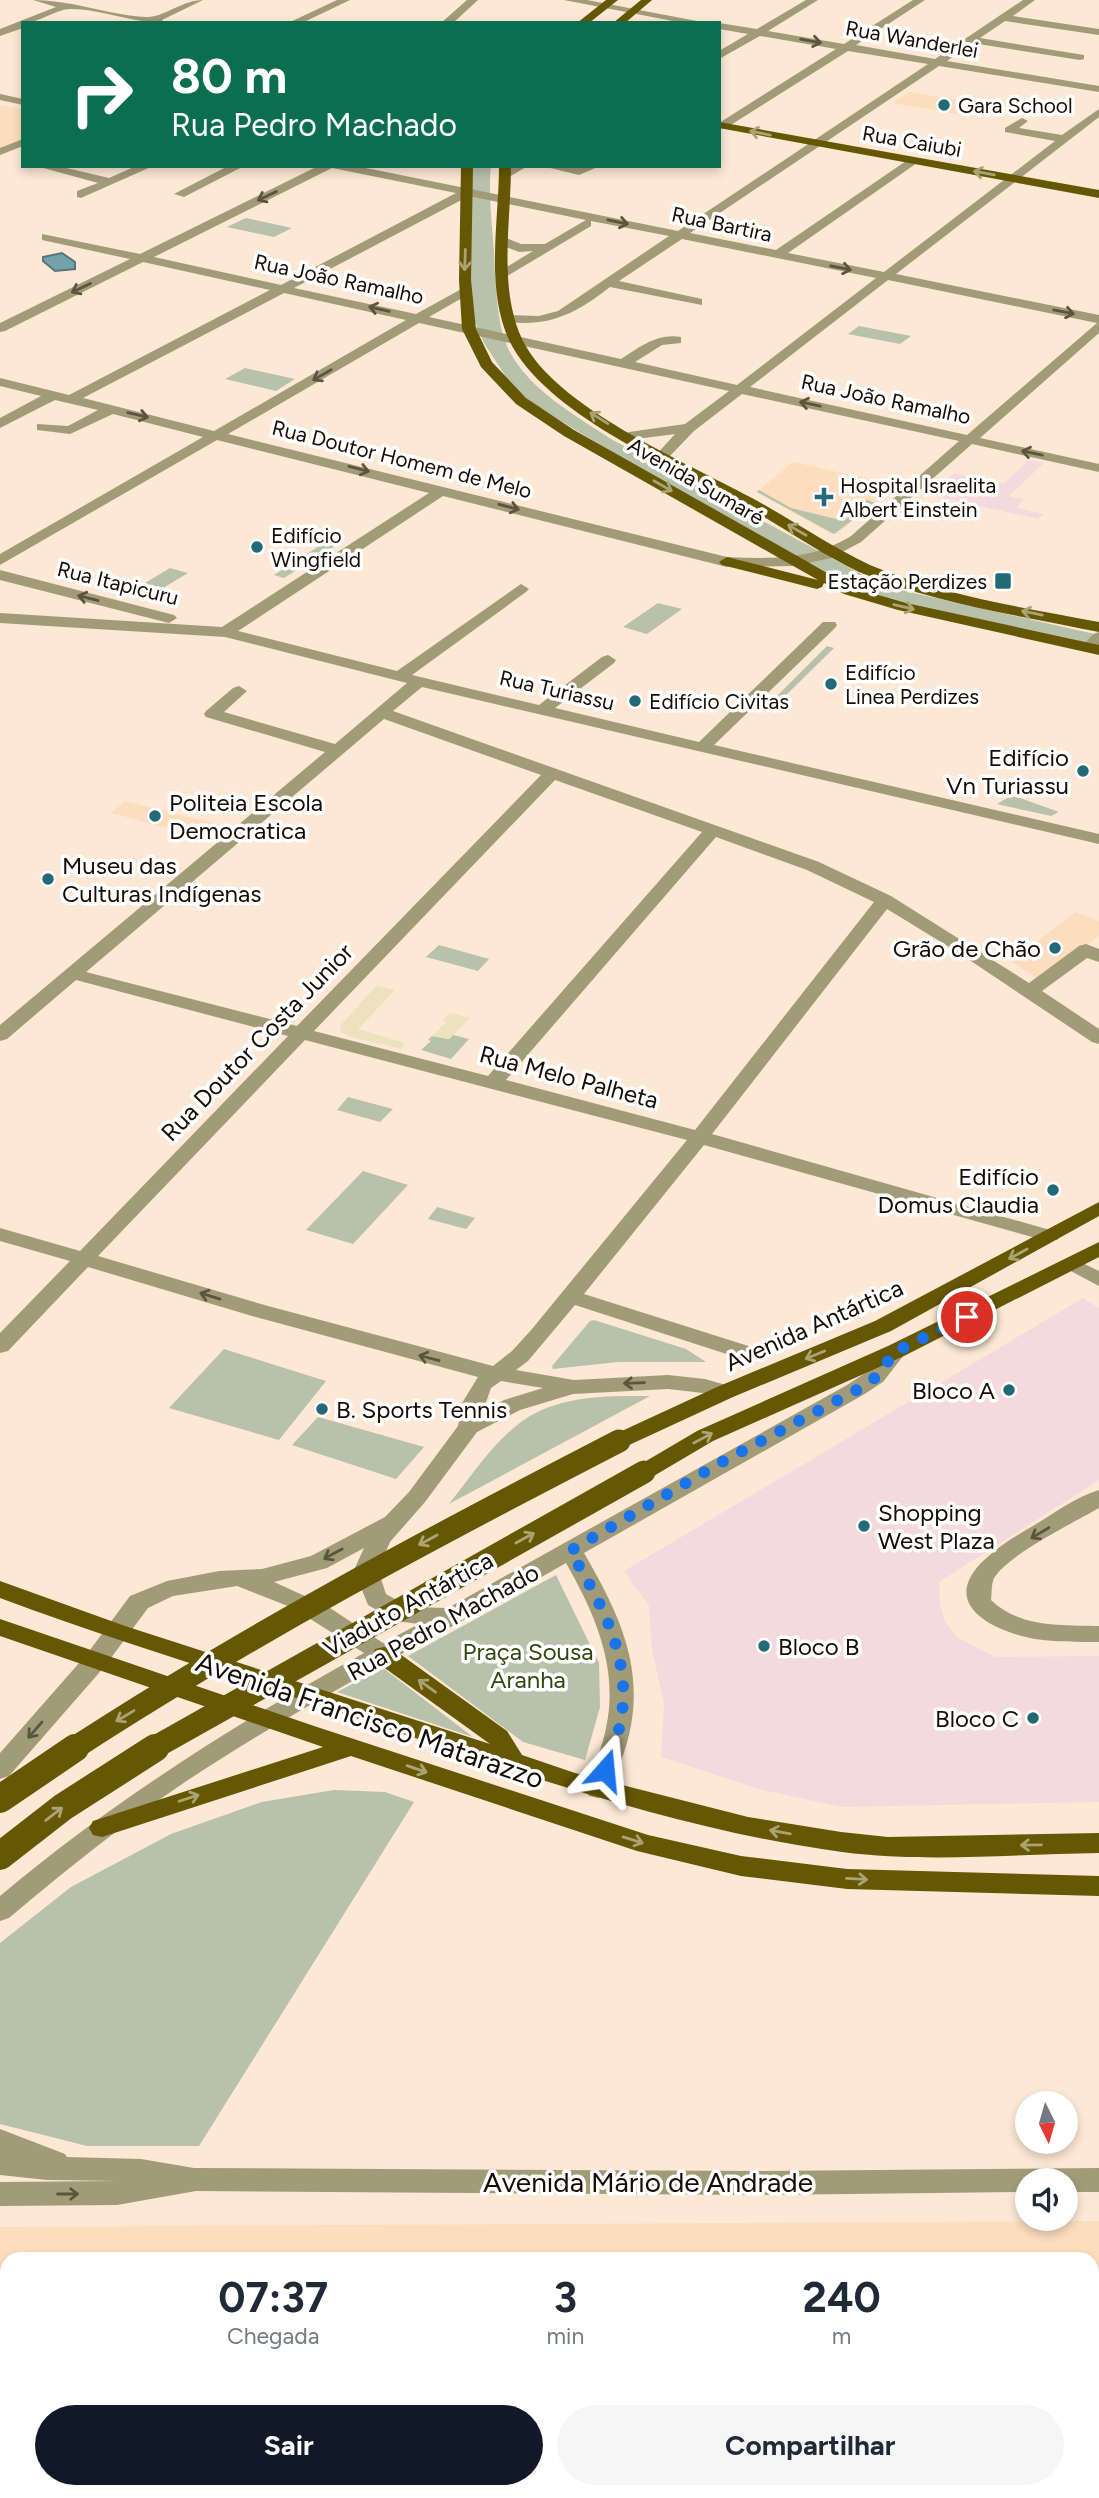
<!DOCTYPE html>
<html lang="pt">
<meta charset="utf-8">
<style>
body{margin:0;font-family:Figtree,sans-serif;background:#f6f6f7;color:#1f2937;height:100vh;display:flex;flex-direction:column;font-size:26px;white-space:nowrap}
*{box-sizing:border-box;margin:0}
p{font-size:23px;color:#747a83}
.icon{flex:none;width:38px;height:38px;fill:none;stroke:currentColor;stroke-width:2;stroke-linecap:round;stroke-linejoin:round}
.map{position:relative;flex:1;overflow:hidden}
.sheet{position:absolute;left:0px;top:2252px;width:1099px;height:247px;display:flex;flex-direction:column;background:#fff;border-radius:21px 21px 0 0;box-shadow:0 4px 10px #0003}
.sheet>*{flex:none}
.guide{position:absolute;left:21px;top:21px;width:700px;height:147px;border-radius:0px;box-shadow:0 4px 10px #0003;background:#0b6e4f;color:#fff;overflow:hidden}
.needle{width:46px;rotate:175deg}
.buttons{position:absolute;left:1015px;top:2091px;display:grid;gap:14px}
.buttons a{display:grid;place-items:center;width:63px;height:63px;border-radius:50%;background:#fff;box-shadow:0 4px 10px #0003;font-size:35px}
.pin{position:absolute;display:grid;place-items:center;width:60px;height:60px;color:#fff;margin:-30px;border:4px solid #fff;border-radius:50%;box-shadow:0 2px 7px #0007}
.me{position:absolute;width:77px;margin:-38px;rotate:18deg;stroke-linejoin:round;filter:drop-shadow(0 0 5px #0008)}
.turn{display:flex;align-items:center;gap:24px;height:147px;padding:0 35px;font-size:32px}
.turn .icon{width:91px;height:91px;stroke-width:2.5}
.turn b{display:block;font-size:49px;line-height:60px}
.eta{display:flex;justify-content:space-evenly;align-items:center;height:119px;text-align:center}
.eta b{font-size:42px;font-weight:700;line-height:49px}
.primary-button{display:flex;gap:14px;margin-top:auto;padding:14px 35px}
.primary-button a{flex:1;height:80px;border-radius:42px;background:#111827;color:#fff;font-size:28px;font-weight:700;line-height:80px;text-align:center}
.primary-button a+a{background:#f6f6f7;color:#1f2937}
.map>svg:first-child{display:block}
</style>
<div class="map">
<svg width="1099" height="2498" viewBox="0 0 1099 2498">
<rect width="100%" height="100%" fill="#fce8d4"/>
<g fill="#f4dadf">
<path d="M1029,460L1044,463L1009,496L1024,499L1016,508L1044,514L1038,519L930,495L954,473L1003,484Z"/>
<path d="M1083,1298L1099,1308V1480L939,1582L940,1604L945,1622L958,1638L995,1657L1099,1656V1802L842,1807L759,1789L661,1757L664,1704L652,1649L649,1606L624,1571Z"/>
</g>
<g fill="#fcdebe" fill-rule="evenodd">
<path d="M909,92L990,105L974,117L892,103Z"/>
<path d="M0,105L23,109V139L0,149Z"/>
<path d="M793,462L896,485L837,534H831L757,492Z"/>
<path d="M125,801L221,825L206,838L111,813Z"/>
<path d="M1076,912L1099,921V936L1040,980L1010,961Z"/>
<path d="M1099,2221V2498H0V2227ZM1092,2259V2492H7V2259Z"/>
</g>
<g fill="#b8c1aa">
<path d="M469,166H491C488,194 492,224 494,252C495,278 496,302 501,327C511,380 570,412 611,439L874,581L896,589L1099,635V647L871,596L670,487L533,404L510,383L484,343L475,322L470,284Z"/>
<path d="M246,218L292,228L274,237L227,227Z"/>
<path d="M859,326L911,336L900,344L848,334Z"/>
<path d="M245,368L295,379L276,391L225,379Z"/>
<path d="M759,490L791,508L844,521L867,500L875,503L834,534L757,492Z"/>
<path d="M324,543L335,546L284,578L274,575Z"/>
<path d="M170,568L188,573L153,594L135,589Z"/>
<path d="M658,603L682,609L647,634L623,627Z"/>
<path d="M827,646L834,648L780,701L773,700Z"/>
<path d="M1012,795L1059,812L1051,816L997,804Z"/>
<path d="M439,945L489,959L478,971L426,957Z"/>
<path d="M453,1035L469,1039L451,1059L421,1050L431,1041L428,1040L432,1036L449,1039Z"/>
<path d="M348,1097L393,1109L380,1122L337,1110Z"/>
<path d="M363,1171L408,1185L353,1244L306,1230Z"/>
<path d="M437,1207L475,1218L466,1229L428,1219Z"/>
<path d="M594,1320L686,1349L706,1362H618L553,1369L552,1366L590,1321Z"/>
<path d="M224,1349L326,1381L279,1440L169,1408Z"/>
<path d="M650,1396L449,1504C470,1478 490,1447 516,1426C553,1395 604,1396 650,1396Z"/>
<path d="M318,1417L424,1447L396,1479L292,1445Z"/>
<path d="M556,1575L599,1663L600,1707L585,1760L523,1742L408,1656Z"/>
<path d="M383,1668L473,1737L337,1692Z"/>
<path d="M334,1790L385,1792L414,1802L199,2146H87L0,2124V1943L71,1887L171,1834L262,1802Z"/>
</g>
<g fill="#ece2bd">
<path d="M376,986L395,990L358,1029L405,1043L401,1049L348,1036L340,1031L341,1025Z"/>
<path d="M450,1013L470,1018L449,1039L432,1036L446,1022L443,1020Z"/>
</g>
<path fill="#75a1ac" stroke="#58757a" stroke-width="2" d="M62,253L75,262V269L55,271L43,261V257Z"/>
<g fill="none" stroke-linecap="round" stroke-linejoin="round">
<g fill="#a29b78" fill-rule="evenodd">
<path d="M33,0C72,0 108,15 146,17C163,18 182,0 203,0L162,20L165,23C132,23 101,9 71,9C55,9 40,23 23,23V28L0,36V29L56,7Z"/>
<path d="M337,0H350L302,23H288Z"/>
<path d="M467,0H478L453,23H441Z"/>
<path d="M564,0H587L707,23H683Z"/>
<path d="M806,0H818L768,31L844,44L913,0H925L856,45L935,59L1023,0H1035L1013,16L1099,29V35L1005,21L980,38L1084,55V59L1080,60L972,43L947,61L1099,86V92L939,66L690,233L776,250L909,159H917V163L788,253L884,272L1055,141L1005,132V128L1022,118L1028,121L1019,128L1062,135L1099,109V117L896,274L1099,315V333L980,438L1099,464V472L972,444L861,542L831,558L794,566L727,567L443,496L238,631L397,671L521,584L529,589L526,592L412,675L539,705L602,657L608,655L616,660L614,663L555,708L699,742L823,622H835L837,625L835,628L714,745L1099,834V844L422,687L393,711L819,862L891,896L1029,983L1079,946L1086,944L1099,949V962L1087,958L1042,991L1099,1029V1044L1092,1042L959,953L887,909L712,1134L1057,1232L1060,1236L1057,1240H1043L704,1145L584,1294L761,1350L764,1355L761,1360H745L575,1305L528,1361L516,1370L574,1380L668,1375L705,1379L733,1387L736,1392L733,1397L725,1399L703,1393L668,1389L573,1394L520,1410L477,1432L425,1502L390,1542L378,1570L386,1594L409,1607L448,1608L847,1385L867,1372L888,1346H904L907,1351L883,1382L863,1395L584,1553C624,1622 651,1681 621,1761C617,1772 613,1785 607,1796L598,1798L589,1796L585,1789C593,1769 602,1749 606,1728C619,1668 595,1614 566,1563C439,1636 308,1700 185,1782C124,1823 66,1870 9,1918L0,1921V1896C113,1801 235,1724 364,1653L293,1608L237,1586L173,1596L148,1608L105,1666L9,1776L0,1779V1753L87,1654L130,1596L167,1581L219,1571L262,1569L311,1556L385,1517L409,1492L458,1426L462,1403L478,1377L252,1316L88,1267L8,1351L0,1353V1333L70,1261L0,1241V1228L80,1251L288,1036L76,980L7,1039L0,1041V1025L325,752L206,717L204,714L206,711L233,688L239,686L247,691L224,712L335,744L407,683L225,637L0,623V613L222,627L429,493L217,440L0,565V554L203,437L113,414L70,434L37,430V424L68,426L98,410L55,400L0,428V418L41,396L0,386V378L69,395L270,290L143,262L5,331L0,332V323L130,259L42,240V234L140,254L318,166H356L678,231L928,64L848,51L726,128L719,129V123L836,49L760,36L719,59V51L748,34L719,29V23L757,29ZM332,168L456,193L281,285L154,257ZM469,196L586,220L545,244H521L506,238H498V244L519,252L533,251L500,271L498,274L504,278L591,226V221L669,236L558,311L539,316L504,315V321L509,322C551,327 578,312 610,287L702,305V299L619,281L682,239L876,278L737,385L635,362L662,345L681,343V337C657,333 640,347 621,359L429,317L469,294V288L465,287L416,314L294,288ZM888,280L1097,323L967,435L750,387ZM284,293L406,320L214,431L83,398ZM419,323L729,391L685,424L629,432L622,436L629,440L675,434L656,455L663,459L668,458L694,431L742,394L959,441L851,536C812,560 772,559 727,557L228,434ZM384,719L541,775L297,1026L86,972ZM555,780L702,832L488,1076L314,1031ZM716,837L807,870L874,902L695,1130L506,1080ZM305,1040L687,1140L532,1329L512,1351L493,1366L268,1306L98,1256ZM501,1381L543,1388L504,1400L483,1411L491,1388ZM364,1548L354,1570L368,1605L396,1621L419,1624L383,1643L327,1606L274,1582L327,1568Z"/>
<path d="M0,94L23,99V105L0,100Z"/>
<path d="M23,139V146L0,155V148Z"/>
<path d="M36,166H58L109,178L136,166H153L81,198L77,197V191L98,183Z"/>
<path d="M228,166H244L184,197L174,194Z"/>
<path d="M513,166H528L509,177H501V173Z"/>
<path d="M542,166H600L579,175Z"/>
<path d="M0,570L174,615L177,618L169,623L0,580Z"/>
<path d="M1099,632V647L1096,651H1084L1082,648C1087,641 1091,634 1099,632Z"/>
<path d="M1072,1258L1099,1271V1286L1065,1268L1061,1264L1065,1260Z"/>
<path d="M1099,1490V1508C1073,1523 1009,1554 994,1578C991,1585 992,1593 991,1600C1020,1628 1061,1625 1099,1626V1642C1078,1642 1056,1642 1035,1639C997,1632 939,1607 981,1563C996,1548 1015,1536 1033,1526C1054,1513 1076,1497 1099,1490Z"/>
<path d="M0,2129L65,2154L67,2157L141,2159L194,2168L761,2171L1099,2168V2192H1066V2180H1027V2192L761,2195L196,2191L117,2205L0,2206V2182L117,2181L47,2180L0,2175Z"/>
</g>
<g fill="#655703" fill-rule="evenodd">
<path d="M606,0H618L589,23H577Z"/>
<path d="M641,0H652L625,23H613Z"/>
<path d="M719,122L1099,190V198L719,128Z"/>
<path d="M461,166H473L471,280L476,329L492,362L526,398L574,430L854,588L906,603L1099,645V655L898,610L844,594L824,583L822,587L817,589L722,565L719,562L727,557L818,580L564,436L516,404L481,367L462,329L459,280Z"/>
<path d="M499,166H511C511,222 498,287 522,339C554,407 686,462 750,497C791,519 828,545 870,565C944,596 1021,607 1099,622V632C1018,615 936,604 859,572C818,552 780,525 740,503C671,466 544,413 509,340C485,287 499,222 499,166Z"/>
<path d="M1099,1202V1216L891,1331L733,1397L627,1446L619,1448L611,1446L608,1441L611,1436L717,1387L875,1321Z"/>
<path d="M1099,1242V1257L904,1356L713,1441L652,1477L644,1479L636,1477L633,1472L636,1467L697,1431L888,1346Z"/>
<path d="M0,1581L125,1626L490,1744L375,1661L372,1655L375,1649L384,1647L393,1649L507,1731L522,1755L575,1773L748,1817L841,1832L888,1837L1099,1833V1853C1014,1854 926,1863 842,1852C671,1829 509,1769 347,1715C231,1675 115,1641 0,1598Z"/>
<path d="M0,1619L317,1727L648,1835L741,1856L847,1869L1099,1876V1896L847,1889L741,1876L637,1851L351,1756L102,1837L93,1835L89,1828L93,1821L323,1747L0,1636Z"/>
</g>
<g stroke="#352b22" stroke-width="10">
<g id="rail">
<path d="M1092,2327H1099"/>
<path d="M0,2338H7"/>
<path d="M1092,2348H1099"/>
<path d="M0,2357H7"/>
<path d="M1092,2385H1099"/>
<path d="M0,2391H7"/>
<path d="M0,2418H7"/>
<path d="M1092,2431H1099"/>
</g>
</g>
<use href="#rail" stroke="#fff" stroke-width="7" stroke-dasharray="21" stroke-linecap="butt"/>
<g stroke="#655703" stroke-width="23">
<path d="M73,1749C248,1635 433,1537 619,1441"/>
<path d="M152,1749L644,1472"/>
</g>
<g stroke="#655703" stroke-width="28">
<path d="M0,1799L75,1748"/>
<path d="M0,1856L63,1807L155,1748"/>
</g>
</g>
<defs><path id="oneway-shaft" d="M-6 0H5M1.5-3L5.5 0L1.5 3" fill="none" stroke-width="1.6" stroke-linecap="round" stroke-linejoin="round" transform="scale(1.75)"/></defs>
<g stroke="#5c543e">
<use href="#oneway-shaft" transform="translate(811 41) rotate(10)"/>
<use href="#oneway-shaft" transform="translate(267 196) rotate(154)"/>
<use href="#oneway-shaft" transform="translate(618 222) rotate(12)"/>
<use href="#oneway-shaft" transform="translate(841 268) rotate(11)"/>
<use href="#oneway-shaft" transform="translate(81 288) rotate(154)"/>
<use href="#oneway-shaft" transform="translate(379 309) rotate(-167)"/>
<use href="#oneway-shaft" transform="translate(1064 312) rotate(11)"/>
<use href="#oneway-shaft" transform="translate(322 375) rotate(150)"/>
<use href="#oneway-shaft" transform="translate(810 404) rotate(-168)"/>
<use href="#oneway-shaft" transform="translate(138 415) rotate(13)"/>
<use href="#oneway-shaft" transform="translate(1032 453) rotate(-168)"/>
<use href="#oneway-shaft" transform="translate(359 469) rotate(14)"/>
<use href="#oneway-shaft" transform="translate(509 507) rotate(14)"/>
<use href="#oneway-shaft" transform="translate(88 598) rotate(-166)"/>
<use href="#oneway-shaft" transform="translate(210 1296) rotate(-163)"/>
<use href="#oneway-shaft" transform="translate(429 1358) rotate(-165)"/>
<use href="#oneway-shaft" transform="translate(634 1383) rotate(178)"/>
<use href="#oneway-shaft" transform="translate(1040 1533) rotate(149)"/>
<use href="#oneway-shaft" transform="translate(333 1554) rotate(152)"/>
<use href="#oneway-shaft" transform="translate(35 1730) rotate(131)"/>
<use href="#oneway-shaft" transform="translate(68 2194)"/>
</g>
<g stroke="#aaa374">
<use href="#oneway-shaft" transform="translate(760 133) rotate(-169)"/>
<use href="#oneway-shaft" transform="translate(984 173) rotate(-170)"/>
<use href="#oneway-shaft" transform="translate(465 260) rotate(92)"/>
<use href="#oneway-shaft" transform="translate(599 418) rotate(-148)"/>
<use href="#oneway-shaft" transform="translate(663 486) rotate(30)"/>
<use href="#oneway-shaft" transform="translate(797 530) rotate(-150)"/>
<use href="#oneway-shaft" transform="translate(904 607) rotate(13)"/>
<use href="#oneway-shaft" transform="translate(1032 613) rotate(-168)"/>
<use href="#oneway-shaft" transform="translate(1018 1254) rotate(151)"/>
<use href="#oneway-shaft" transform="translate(815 1355) rotate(158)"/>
<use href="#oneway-shaft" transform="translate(703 1438) rotate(-28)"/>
<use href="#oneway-shaft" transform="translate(525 1538) rotate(-29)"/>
<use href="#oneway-shaft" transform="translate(428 1540) rotate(151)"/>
<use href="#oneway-shaft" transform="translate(427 1686) rotate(-144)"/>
<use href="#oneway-shaft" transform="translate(125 1716) rotate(149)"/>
<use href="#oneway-shaft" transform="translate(417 1769) rotate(19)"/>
<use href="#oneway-shaft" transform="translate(189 1798) rotate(-18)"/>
<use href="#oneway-shaft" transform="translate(54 1814) rotate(-38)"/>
<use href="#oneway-shaft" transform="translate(780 1832) rotate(-170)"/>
<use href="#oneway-shaft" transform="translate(633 1840) rotate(17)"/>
<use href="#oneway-shaft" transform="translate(1031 1845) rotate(179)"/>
<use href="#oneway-shaft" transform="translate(857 1879) rotate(3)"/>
</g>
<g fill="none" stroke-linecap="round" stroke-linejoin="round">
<path stroke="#1a73e8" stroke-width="12" stroke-dasharray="0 21.6" d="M605,1770C609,1756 615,1743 619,1729C635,1664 603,1605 570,1551L720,1463L855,1391L876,1377L896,1351L967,1317"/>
</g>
<g fill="#226b76" stroke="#fff" stroke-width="2.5">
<circle cx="944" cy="105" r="7"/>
<path d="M820.5 486.5h7v7h7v7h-7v7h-7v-7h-7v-7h7z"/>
<circle cx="257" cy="547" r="7"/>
<rect x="994" y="572" width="18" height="18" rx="3.5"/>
<circle cx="831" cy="684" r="7"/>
<circle cx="635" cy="701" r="7"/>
<circle cx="1083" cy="771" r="7"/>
<circle cx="155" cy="816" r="7"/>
<circle cx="48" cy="879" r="7"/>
<circle cx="1055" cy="948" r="7"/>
<circle cx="1053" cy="1190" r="7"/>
<circle cx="1009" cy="1390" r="7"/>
<circle cx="322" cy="1409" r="7"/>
<circle cx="864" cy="1526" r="7"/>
<circle cx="764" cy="1646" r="7"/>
<circle cx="1033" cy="1718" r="7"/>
</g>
<g text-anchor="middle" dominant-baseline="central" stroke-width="7" stroke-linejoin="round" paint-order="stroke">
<g font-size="21" fill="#150d05" stroke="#fff">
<text transform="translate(912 39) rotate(10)">Rua Wanderlei</text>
<text transform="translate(912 141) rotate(10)">Rua Caiubi</text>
<text transform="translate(722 224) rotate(12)">Rua Bartira</text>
<text transform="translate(339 279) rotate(12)">Rua João Ramalho</text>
<text transform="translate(886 399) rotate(12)">Rua João Ramalho</text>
<text transform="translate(402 459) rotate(14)">Rua Doutor Homem de Melo</text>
<text transform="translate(696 481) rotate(30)">Avenida Sumaré</text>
<text transform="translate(118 583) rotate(14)">Rua Itapicuru</text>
<text transform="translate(557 690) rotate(13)">Rua Turiassu</text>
</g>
<g font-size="21" fill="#150d05" stroke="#fff" text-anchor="start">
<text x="958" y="105">Gara School</text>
<text x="840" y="485">Hospital Israelita<tspan x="840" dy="24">Albert Einstein</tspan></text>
<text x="271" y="535">Edifício<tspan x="271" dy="24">Wingfield</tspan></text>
<text x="987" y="581" text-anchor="end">Estação Perdizes</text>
<text x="845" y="672">Edifício<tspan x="845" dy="24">Linea Perdizes</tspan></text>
<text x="649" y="701">Edifício Civitas</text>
</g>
<g font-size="24" fill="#150d05" stroke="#fff" text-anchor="end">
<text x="1069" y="757">Edifício<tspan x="1069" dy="28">Vn Turiassu</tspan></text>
<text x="169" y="802" text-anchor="start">Politeia Escola<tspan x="169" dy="28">Democratica</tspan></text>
<text x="62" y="865" text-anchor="start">Museu das<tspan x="62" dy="28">Culturas Indígenas</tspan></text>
<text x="1041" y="948">Grão de Chão</text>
<text x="1039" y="1176">Edifício<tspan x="1039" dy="28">Domus Claudia</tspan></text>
<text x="995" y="1390">Bloco A</text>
<text x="336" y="1409" text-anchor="start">B. Sports Tennis</text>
<text x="878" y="1512" text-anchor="start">Shopping<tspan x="878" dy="28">West Plaza</tspan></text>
<text x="778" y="1646" text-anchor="start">Bloco B</text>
<text x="1019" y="1718">Bloco C</text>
</g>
<g font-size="24" fill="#150d05" stroke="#fff">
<text transform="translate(257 1042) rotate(-46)">Rua Doutor Costa Junior</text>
<text transform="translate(569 1077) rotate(15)">Rua Melo Palheta</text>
<text transform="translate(814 1325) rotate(-24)">Avenida Antártica</text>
<text transform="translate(408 1604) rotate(-29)">Viaduto Antártica</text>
<text transform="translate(443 1622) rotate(-29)">Rua Pedro Machado</text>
</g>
<g font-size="24" fill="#34440c" stroke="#fff">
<text x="528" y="1651">Praça Sousa<tspan x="528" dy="28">Aranha</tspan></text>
</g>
<g font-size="28" fill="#150d05" stroke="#fff">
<text transform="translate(370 1720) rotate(19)">Avenida Francisco Matarazzo</text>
<text x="648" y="2182">Avenida Mário de Andrade</text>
</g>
</g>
</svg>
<div class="buttons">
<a><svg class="needle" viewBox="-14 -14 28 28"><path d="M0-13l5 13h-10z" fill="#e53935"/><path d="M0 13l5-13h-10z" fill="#747a83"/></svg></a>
<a><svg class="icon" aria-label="sound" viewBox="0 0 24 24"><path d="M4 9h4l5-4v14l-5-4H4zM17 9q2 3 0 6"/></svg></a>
</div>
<div class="pin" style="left:967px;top:1317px;background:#d93025"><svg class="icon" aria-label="arrive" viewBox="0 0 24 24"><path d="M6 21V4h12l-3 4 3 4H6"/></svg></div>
<svg class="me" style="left:605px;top:1770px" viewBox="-20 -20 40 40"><path d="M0-17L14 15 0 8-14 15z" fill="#1a73e8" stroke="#fff" stroke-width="4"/></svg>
<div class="guide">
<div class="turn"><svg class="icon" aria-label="right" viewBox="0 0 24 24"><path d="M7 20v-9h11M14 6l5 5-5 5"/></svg><div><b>80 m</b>Rua Pedro Machado</div></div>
</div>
<section class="sheet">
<div class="eta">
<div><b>07:37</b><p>Chegada</p></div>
<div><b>3</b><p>min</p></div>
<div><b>240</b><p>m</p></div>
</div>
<div class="primary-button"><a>Sair</a><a>Compartilhar</a></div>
</section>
</div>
